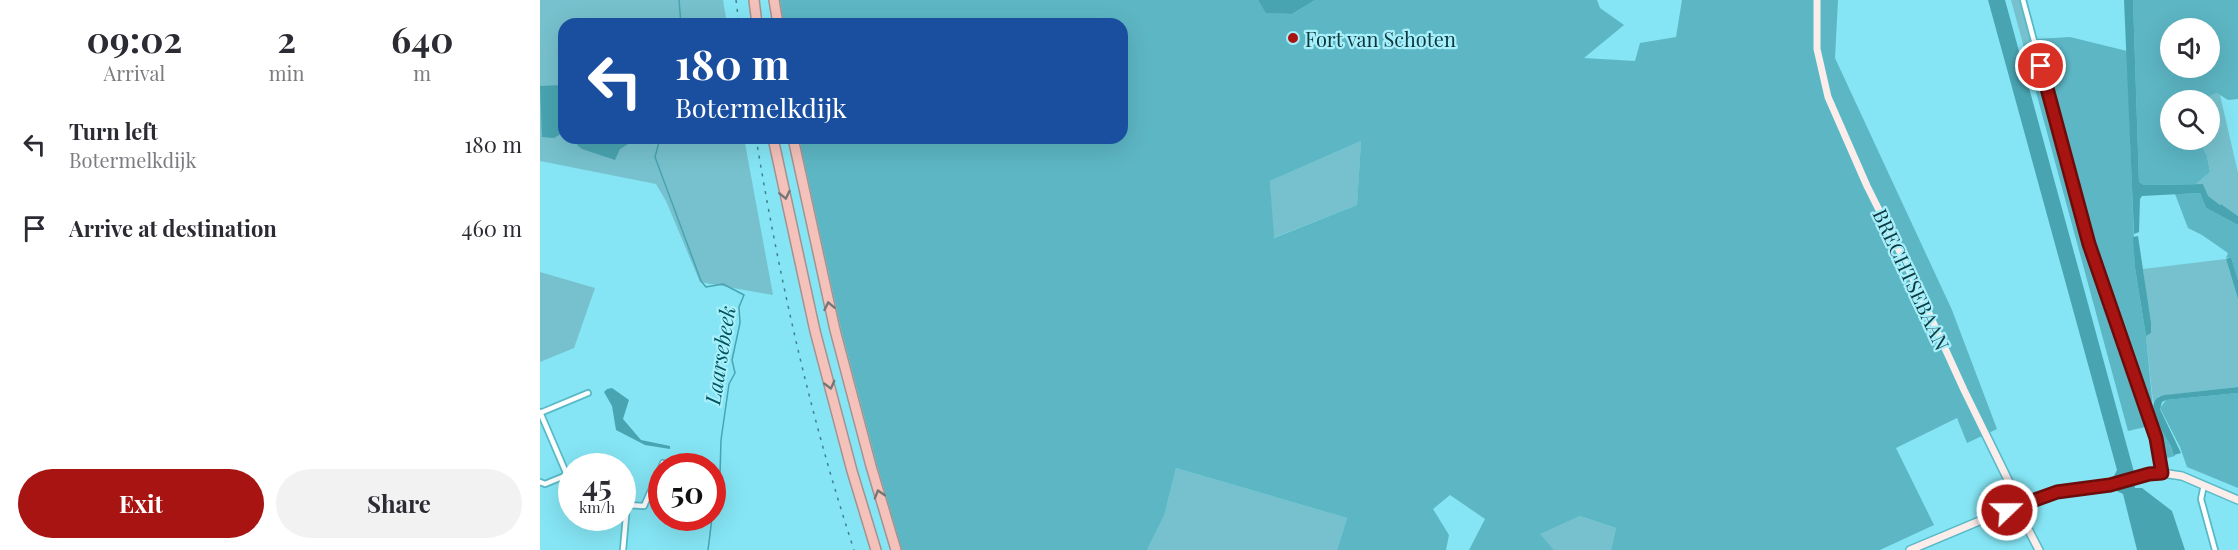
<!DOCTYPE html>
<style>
body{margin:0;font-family:"Playfair Display",serif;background:#f2f2f3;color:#2b2b33;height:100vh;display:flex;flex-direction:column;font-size:22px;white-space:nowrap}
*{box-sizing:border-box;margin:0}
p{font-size:20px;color:#7c7c81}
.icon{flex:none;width:33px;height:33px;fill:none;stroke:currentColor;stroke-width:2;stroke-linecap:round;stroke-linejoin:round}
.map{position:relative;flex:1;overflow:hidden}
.details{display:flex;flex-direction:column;background:#fff;width:540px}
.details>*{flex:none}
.guide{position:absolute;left:18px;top:18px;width:570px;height:126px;border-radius:18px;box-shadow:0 6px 24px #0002;background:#1a4fa0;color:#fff;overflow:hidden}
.controls{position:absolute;left:1620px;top:18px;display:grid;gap:12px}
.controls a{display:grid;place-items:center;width:60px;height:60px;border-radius:50%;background:#fff;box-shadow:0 6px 24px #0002;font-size:30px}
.speed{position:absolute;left:18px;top:453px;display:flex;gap:12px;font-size:30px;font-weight:700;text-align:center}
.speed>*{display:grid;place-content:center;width:78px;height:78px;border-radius:50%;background:#fff;box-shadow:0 6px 24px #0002;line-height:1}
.speed small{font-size:15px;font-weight:400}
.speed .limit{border:9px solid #d22;background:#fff;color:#111}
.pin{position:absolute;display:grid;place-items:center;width:51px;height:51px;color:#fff;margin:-26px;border:3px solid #fff;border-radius:50%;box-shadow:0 2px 6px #0007}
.me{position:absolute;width:66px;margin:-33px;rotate:68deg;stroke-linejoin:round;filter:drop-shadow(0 0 4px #0008)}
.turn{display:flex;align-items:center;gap:21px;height:126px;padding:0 18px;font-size:27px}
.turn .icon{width:78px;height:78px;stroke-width:2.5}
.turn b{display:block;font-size:42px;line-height:51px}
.eta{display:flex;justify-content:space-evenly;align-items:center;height:102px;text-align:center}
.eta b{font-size:36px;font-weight:700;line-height:42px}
.cta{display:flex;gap:12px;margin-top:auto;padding:12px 18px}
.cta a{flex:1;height:69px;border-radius:36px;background:#a71411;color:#fff;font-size:24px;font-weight:700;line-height:69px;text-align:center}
.cta a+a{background:#f2f2f3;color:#2b2b33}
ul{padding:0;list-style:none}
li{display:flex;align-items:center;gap:18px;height:84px;padding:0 18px}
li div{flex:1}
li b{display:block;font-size:22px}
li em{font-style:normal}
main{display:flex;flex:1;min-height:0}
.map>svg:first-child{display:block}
</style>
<main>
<section class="details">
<div class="eta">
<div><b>09:02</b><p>Arrival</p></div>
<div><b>2</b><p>min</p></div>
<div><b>640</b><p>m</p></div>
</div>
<ul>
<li><svg class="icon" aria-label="left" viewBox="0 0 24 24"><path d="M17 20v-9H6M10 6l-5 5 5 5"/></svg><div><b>Turn left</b><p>Botermelkdijk</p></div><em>180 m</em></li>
<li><svg class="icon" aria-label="arrive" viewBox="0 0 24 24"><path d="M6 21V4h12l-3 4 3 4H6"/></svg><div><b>Arrive at destination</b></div><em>460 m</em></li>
</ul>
<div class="cta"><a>Exit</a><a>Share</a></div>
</section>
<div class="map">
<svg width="1698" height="550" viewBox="0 0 1698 550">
<rect width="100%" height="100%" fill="#85e5f4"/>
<g fill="#76c1cd">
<path d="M0,0H183L187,24H24V138H204L233,295L160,282L126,201L116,184L0,161Z"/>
<path d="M1471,0H1487L1497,39L1483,44Z"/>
<path d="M1677,93L1680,95L1698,173V216L1681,204L1680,205L1667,196L1663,184H1656L1670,172L1667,156L1663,148L1670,140V100H1664L1663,98Z"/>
<path d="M821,141L817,205L733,238L730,181Z"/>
<path d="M1686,259L1698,299V387L1619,396L1613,402L1606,336L1611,333L1603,269Z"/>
<path d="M0,272L55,288L34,348L0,362Z"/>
<path d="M636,468L807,518L797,550H607L624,516Z"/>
<path d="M1040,516L1076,528L1071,550H1014L999,534Z"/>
</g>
<g fill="#5db6c4" fill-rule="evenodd">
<path d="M240,0H718L727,13L752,14L775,0H1057L1060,8L1084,25L1044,58L1095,61L1100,43L1136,37L1142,0H1298L1295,58L1412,310L1457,429L1427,443L1417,418L1356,448L1394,525L1340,550H1071L1076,528L1040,516L1000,534L1014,550H929L945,519L910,495L893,509L909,535L906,550H797L807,518L636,468L624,516L607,550H362L337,465L301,329L259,138H582V24H244ZM821,141L817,205L734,238L730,181Z"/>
<path d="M1593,0H1698V99L1688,100L1677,93L1664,98V100H1630V140H1668L1663,148L1667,156L1670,172L1656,184L1604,185L1599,182ZM1630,28H1670V68H1630Z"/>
<path d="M1530,37L1587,51L1595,268L1606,336L1613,409L1635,456L1623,459L1614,425L1588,431L1483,44L1497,39Z"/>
<path d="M1660,193L1666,208L1698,225V280L1691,257L1686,258L1688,253L1662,235L1648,228L1635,194Z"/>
<path d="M1698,393V488L1647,467L1640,447L1620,408L1626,400Z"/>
</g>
<g fill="#49a4b1">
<path d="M718,0H775L752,14L726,13Z"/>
<path d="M1448,0H1465L1594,472L1591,473L1595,488H1602L1632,511L1645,550H1597L1583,494L1577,491L1574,476L1577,470Z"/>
<path d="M1584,0H1593L1599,182L1604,185L1663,184L1668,196L1680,205L1681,204L1698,216V225L1666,208L1660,193L1602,196L1600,199L1599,232L1594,234Z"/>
<path d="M24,85V132L14,138L2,137L0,86Z"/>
<path d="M36,138H110L108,142L101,144L93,141L80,149L75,160L42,149L37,145Z"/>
<path d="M1598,236L1611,323V333L1606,336L1595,268L1593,237Z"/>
<path d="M1691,257L1698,280V299L1686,259Z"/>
<path d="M1698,387V393L1626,400L1622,402L1620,409L1641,453L1634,455C1632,440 1595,400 1625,395Z"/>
<path d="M72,388L89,400L83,419L101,440L130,446V449L105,445L76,430L72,406L64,392L67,389Z"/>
</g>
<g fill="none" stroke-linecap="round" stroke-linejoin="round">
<g stroke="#49a4b1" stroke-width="1.5">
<path d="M139,0L141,24"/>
<path d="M120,138L115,157L161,281L166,287L183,284L204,295L199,307L200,323L192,360L195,373L189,384L181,440L180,473L175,485L176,500L172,512"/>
<path d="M168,550L172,518"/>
</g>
<g stroke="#58b9c7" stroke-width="8">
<g id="street">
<path d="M1483,0L1549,244L1616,438L1622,473"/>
<path d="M0,412L27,475"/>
<path d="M0,413L48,393"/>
<path d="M0,482L5,484L27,475L32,477"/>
<path d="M1664,485L1661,499L1675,550"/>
<path d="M87,505L104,506L123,463"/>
<path d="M83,550L87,505"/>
</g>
</g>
<g stroke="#58b9c7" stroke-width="10">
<g id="secondary">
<path d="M1277,0V49L1288,97L1327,186L1371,274L1424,390L1471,486L1486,525L1499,550"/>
<path d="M1370,550L1492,499L1525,490L1570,485L1609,474L1622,473L1642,476L1698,500"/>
</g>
</g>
<g stroke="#a3928f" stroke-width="12">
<g id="highway">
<path d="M214,0L217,24"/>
<path d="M234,0L238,24"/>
<path d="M233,138L275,331L312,471L336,550"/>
<path d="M253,138L295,330L331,466L356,550"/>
</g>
</g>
<use href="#street" stroke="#fff" stroke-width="4.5"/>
<use href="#secondary" stroke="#fcedeb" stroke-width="7"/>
<use href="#highway" stroke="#f4c2bb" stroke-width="9"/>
<g stroke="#40828c" stroke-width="1.5" stroke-dasharray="3 6" stroke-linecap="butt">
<path d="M196,0L199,24"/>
<path d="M216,138C239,277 270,416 314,550"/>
</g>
</g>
<defs><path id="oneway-chevron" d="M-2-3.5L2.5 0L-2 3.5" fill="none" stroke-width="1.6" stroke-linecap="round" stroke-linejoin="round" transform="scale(1.5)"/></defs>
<g stroke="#757676">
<use href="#oneway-chevron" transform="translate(245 195) rotate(78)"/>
<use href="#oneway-chevron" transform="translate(289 306) rotate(-102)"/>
<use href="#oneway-chevron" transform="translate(290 385) rotate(75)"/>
<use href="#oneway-chevron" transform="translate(339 494) rotate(-107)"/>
</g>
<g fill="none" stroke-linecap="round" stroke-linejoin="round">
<g stroke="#6d0d0b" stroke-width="15">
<path id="route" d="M1467,510L1517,492L1570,485L1609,474L1622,473L1616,438L1549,244L1501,66"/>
</g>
<use href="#route" stroke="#a71411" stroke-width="10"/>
</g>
<circle fill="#a71411" stroke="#a6effb" stroke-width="2" cx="753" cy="38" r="6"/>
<g text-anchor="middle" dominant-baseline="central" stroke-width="4.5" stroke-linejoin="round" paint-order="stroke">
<g font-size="20" fill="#0d383e" stroke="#a6effb" text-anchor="start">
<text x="765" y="38">Fort van Schoten</text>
</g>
<g font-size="20" fill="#0d383e" stroke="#a6effb">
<text transform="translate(1372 279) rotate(65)">BRECHTSEBAAN</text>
</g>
<g font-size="21" font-style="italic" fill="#00545d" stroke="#a6effb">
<text transform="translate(179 355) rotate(-81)">Laarsebeek</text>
</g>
</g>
</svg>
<div class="controls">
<a><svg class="icon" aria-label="sound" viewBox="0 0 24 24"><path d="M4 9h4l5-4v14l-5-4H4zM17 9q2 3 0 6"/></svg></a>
<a><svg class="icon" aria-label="search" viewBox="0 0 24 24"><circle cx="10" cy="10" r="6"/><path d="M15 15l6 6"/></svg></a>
</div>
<div class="speed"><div>45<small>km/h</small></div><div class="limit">50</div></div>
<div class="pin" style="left:1501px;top:66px;background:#d93025"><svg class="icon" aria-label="arrive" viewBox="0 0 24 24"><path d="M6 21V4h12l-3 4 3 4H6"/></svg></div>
<svg class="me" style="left:1467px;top:510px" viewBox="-20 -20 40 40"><circle r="17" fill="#a71411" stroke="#fff" stroke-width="3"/><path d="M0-11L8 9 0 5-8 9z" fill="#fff"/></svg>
<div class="guide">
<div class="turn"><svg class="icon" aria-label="left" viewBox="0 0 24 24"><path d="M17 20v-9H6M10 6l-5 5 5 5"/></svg><div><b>180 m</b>Botermelkdijk</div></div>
</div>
</div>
</main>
